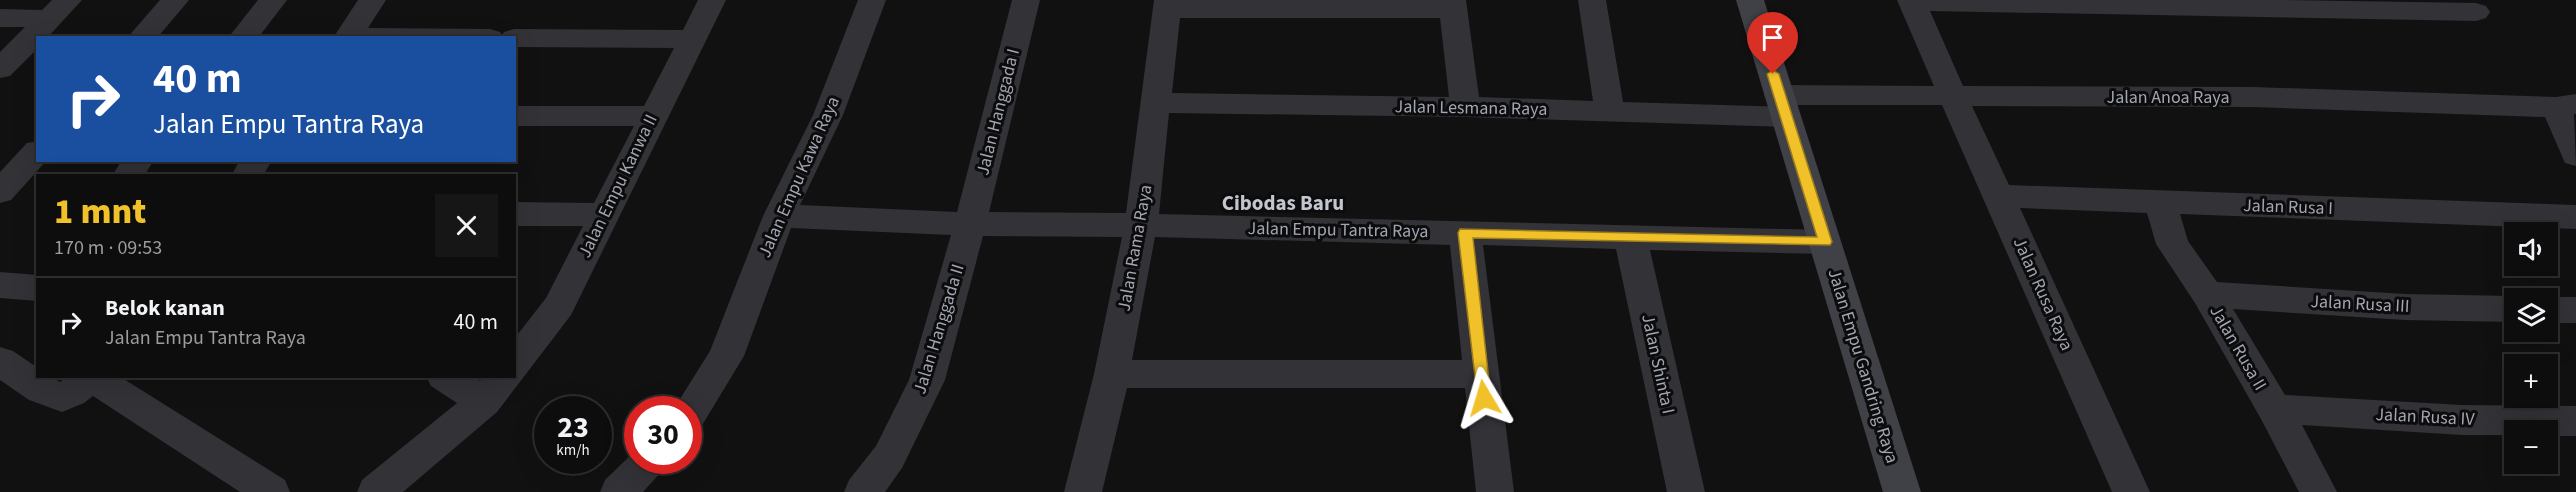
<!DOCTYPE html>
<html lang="id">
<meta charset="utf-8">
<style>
body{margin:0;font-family:"Source Sans 3",sans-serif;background:#161617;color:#f1f3f6;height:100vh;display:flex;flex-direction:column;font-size:22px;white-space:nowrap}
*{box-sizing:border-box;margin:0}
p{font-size:20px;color:#9a9c9e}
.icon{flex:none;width:33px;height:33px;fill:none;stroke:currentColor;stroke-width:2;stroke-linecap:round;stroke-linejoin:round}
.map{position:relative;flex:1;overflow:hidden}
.side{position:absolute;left:36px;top:174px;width:480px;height:204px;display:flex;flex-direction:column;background:#0d0d0e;border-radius:0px;box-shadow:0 6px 24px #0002,0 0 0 2px #2d2d2e}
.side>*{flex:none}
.top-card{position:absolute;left:36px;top:36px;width:480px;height:126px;border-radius:0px;box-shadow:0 6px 24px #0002,0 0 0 2px #2d2d2e;background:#1a4fa0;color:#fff;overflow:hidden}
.buttons{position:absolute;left:2504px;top:222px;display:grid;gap:12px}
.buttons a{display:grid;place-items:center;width:54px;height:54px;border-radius:0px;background:#0d0d0e;box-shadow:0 6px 24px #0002,0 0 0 2px #2d2d2e;font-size:30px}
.speed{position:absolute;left:534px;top:396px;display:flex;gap:12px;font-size:30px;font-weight:700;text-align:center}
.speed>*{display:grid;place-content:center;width:78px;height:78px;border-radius:50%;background:#0d0d0e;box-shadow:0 6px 24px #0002,0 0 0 2px #2d2d2e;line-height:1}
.speed small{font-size:15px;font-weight:400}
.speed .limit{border:9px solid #d22;background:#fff;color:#111}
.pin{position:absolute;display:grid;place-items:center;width:51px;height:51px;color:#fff;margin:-62px -26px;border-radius:50% 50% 50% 0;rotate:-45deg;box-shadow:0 0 6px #0007}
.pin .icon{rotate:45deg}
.me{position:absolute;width:66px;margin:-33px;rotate:353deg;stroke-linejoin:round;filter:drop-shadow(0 0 4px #0008)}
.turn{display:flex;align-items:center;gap:21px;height:126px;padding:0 18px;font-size:27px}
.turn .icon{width:78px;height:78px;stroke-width:2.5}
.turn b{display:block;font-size:42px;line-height:51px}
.round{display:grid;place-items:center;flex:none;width:63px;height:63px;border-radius:0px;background:#161617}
.overview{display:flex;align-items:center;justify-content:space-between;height:102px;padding:0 18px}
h1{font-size:36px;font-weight:800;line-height:45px;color:#f1c129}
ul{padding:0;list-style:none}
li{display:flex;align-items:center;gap:18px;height:90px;padding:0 18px;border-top:2px solid #2d2d2e}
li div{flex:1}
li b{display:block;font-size:22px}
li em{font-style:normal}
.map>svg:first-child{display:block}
</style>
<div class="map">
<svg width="2576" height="492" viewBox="0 0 2576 492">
<rect width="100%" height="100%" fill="#111112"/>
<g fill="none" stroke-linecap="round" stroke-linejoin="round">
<g fill="#323237" fill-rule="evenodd">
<path d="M52,0H82L47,38H38V48L10,76L0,78V52L25,27H0V9L42,10Z"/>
<path d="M160,0H189L157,38H127Z"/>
<path d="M258,0H287L258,38H228Z"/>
<path d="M358,0H386L368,28L490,29L500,32L502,35L504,32L514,29L683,30L698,0H726L571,315L497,412L403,492H357L362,480L457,403L431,386L426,376H473L480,381L484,376H514V339L546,298L583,226H514V202L594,203L634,126H514V106H644L674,48L514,47V38H333Z"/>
<path d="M858,0H886L843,115L800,205L957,212L1012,0H1040L989,212L1126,213L1154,0H1466L1479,97L1593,101L1578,0H1606L1623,102L1786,107L1797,110L1801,117L1797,124L1786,127L1465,117L1169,113L1159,214L1825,230L1837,234L1841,242L1837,250L1825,254L1650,250L1705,492H1667L1616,249L1483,245L1514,492H1476L1465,388H1127L1102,492H1064L1094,374L1122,237L983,236L945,380L902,468L885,492H844L849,480L876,446L909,380L951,235L791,228L744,356L701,427L688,431V410H673L710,351L763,216L813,115ZM1180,18H1440L1449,97L1172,93ZM1155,237L1450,245L1462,360H1132Z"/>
<path d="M1897,0H2284L2476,3L2486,6L2490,12L2486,18L2476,21L1930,11L1963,86L2253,87L2556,97L2576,94V114H2574L2576,166L2565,163L2545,117L2253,107L1972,106L2009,185L2576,205V229L2180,214L2188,241L2217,282L2405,294L2514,296L2522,298H2514V322L2405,320L2233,309L2285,395L2462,405L2576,406V436H2547V430H2514V435H2462L2302,425L2337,492H2299L2261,419L2195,303L2156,244L2147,213L2020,208L2150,492H2112L1942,105H1779L1768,102L1764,95L1768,88L1779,85L1934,86Z"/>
<path d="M38,141V160H47L11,200L0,203V172L27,143Z"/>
<path d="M122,160H154L144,176H112Z"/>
<path d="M240,160H272L263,176H231Z"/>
<path d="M0,272L38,275V301L0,298Z"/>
<path d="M2547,297H2576V323H2547V298H2542Z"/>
<path d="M0,347L13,351L38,368V376H50L60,382L67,376H119L285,480L290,492H240L93,396L84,403L62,412L29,400L0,380Z"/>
<path d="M638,448V460H668L662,471L643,492H600L605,480Z"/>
</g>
<path fill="#404147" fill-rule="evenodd" d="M1736,0H1764L1921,492H1883Z"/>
</g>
<path fill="#f1c129" stroke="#9d7d1b" stroke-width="1.5" d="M1773,70L1779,74L1832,242L1830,245L1473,238L1491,398L1489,402H1478L1458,233L1460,229L1817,237L1767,74Z"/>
<g text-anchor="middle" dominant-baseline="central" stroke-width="6" stroke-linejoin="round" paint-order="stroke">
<g font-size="18" fill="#a2a6b3" stroke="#0c0c0d">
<text x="2168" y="97">Jalan Anoa Raya</text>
<text transform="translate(1471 108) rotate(1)">Jalan Lesmana Raya</text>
<text transform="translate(998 112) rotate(-76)">Jalan Hanggada I</text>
<text transform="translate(799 177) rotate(-66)">Jalan Empu Kawa Raya</text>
<text transform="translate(618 186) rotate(-64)">Jalan Empu Kanwa II</text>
<text transform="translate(2288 207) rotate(2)">Jalan Rusa I</text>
<text transform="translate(1338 230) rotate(1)">Jalan Empu Tantra Raya</text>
<text transform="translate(1135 248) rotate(-80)">Jalan Rama Raya</text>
<text transform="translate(2043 294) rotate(66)">Jalan Rusa Raya</text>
<text transform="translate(2360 304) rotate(3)">Jalan Rusa III</text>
<text transform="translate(939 329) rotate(-73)">Jalan Hanggada II</text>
<text transform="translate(2238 348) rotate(60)">Jalan Rusa II</text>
<text transform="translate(1658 364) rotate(78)">Jalan Shinta I</text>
<text transform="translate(1863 366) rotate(73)">Jalan Empu Gandring Raya</text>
<text transform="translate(2425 417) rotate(3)">Jalan Rusa IV</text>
</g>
<g font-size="21" font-weight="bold" fill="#c3c5cf" stroke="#0c0c0d">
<text x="1283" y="203">Cibodas Baru</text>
</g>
</g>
</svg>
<div class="buttons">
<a><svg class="icon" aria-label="sound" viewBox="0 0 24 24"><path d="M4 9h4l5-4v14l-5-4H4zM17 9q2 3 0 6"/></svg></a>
<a><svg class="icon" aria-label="layers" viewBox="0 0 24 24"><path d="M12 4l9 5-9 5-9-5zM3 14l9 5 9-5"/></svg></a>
<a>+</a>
<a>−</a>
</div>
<div class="speed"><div>23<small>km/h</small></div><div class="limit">30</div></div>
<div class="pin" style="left:1773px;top:74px;background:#d93025"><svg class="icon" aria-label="arrive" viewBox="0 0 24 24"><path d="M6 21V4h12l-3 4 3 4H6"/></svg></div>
<svg class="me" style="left:1484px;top:398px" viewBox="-20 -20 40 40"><path d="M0-17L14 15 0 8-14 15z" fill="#f1c129" stroke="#fff" stroke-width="4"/></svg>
<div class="top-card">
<div class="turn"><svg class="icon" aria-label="right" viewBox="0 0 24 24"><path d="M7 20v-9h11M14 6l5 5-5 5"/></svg><div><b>40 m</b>Jalan Empu Tantra Raya</div></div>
</div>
<section class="side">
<div class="overview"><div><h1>1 mnt</h1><p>170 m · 09:53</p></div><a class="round"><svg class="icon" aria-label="close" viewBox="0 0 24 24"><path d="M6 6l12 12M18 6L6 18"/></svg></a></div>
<ul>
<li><svg class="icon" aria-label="right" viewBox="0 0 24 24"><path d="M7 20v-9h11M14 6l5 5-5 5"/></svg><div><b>Belok kanan</b><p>Jalan Empu Tantra Raya</p></div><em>40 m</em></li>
</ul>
</section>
</div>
